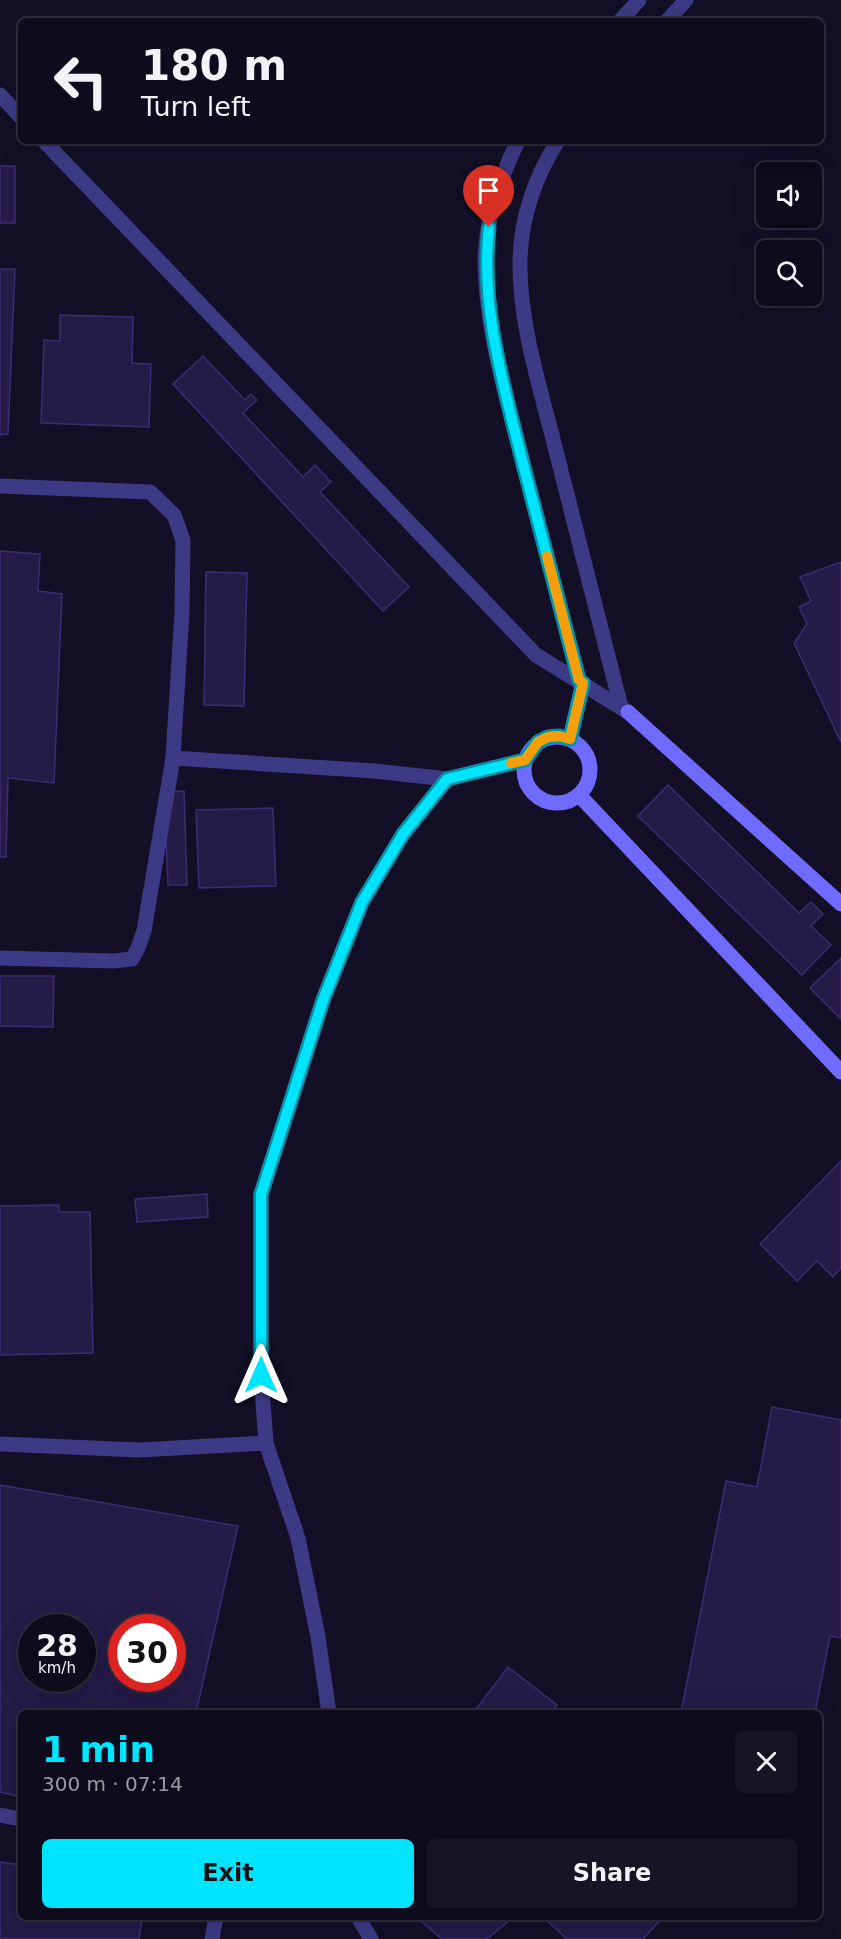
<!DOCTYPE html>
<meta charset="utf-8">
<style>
body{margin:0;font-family:"DejaVu Sans",sans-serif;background:#171425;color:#f1f3f6;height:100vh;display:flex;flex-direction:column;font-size:22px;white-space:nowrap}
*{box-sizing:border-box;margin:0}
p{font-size:20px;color:#9b9ba3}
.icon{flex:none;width:33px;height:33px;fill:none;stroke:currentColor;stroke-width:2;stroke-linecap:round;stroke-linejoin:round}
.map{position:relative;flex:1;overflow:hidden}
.panel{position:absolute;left:18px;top:1710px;width:804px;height:210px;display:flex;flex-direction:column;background:#0e0b1c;border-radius:9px;box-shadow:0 6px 24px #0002,0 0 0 2px #2e2b3b}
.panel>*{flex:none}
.top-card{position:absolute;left:18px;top:18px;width:806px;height:126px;border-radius:9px;box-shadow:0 6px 24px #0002,0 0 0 2px #2e2b3b;background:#0e0b1c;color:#f1f3f6;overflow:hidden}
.fabs{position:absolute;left:756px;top:162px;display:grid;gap:12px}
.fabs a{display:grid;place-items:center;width:66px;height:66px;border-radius:9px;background:#0e0b1c;box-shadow:0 6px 24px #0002,0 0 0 2px #2e2b3b;font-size:30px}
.speed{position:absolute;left:18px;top:1614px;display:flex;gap:12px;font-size:30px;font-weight:700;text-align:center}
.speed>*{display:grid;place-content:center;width:78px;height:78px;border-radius:50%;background:#0e0b1c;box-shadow:0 6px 24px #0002,0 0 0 2px #2e2b3b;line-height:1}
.speed small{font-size:15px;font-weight:400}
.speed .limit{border:9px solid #d22;background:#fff;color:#111}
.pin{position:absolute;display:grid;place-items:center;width:51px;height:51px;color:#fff;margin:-62px -26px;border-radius:50% 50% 50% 0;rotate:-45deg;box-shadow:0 0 6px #0007}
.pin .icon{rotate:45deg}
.me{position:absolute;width:66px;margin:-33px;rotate:0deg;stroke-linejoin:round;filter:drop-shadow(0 0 4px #0008)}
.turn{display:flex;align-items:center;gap:21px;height:126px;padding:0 24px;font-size:27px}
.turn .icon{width:78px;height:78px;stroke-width:2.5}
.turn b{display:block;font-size:42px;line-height:51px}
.round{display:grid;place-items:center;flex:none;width:63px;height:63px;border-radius:9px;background:#171425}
.head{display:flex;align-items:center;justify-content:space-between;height:102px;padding:0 24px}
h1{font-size:36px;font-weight:700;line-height:45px;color:#00e5ff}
.cta{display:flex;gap:12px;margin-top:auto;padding:12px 24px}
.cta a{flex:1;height:69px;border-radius:9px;background:#00e5ff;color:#111;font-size:24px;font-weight:700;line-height:69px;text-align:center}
.cta a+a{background:#171425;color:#f1f3f6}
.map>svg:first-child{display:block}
</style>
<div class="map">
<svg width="841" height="1939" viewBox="0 0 841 1939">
<rect width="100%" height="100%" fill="#130f26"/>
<g fill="#241b47" stroke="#3b2d73" stroke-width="1.5" fill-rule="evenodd">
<rect x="0" y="166" width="15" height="57"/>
<path d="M0,269H15L8,434L0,435Z"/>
<path d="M60,315L133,317L132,363L151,364L149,427L41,423L44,340L60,341Z"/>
<path d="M203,356L245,400L251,394L257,400L243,413L303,477L315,465L331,482L320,492L409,587L383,611L173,384Z"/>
<path d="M0,551L40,554L38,591L62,594L54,783L8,778L6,857H0Z"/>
<path d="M841,562V742L794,643L807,624L799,607L811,601L800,577Z"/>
<path d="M206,572L247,573L244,706L204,705Z"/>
<path d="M668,785L799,913L811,902L823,914L811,926L831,945L802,975L638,816Z"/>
<path d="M184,791L187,885H168L164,792Z"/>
<path d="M273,808L276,886L199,888L196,810Z"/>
<path d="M841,958V1019L810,988Z"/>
<path d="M0,976H54L53,1027L0,1026Z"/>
<path d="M841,1161V1268L833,1277L817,1261L797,1281L760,1244Z"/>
<path d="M207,1194L208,1217L137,1222L135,1199Z"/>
<path d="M59,1205V1212H90L93,1353L0,1355V1206Z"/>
<path d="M772,1407L841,1420V1638L830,1636L815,1713H681L726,1481L757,1487Z"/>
<path d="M0,1485L238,1526L196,1713H21V1797L0,1792ZM32,1628H82V1678H32ZM122,1628H172V1678H122Z"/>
<path d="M508,1667L557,1705L551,1713H473Z"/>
<path d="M0,1862L21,1865V1917H142L139,1939H0Z"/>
<path d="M422,1917H508L510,1920L487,1939H442L423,1923Z"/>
<path d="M543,1917H663L643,1939H567Z"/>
</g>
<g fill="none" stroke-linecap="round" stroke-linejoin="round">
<g stroke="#3d3a85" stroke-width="15">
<path d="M0,486L150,492L174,515L183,540L182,612L173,758L375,771L447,779"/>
<path d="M0,958L114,961L132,959L138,948L144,931L173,758"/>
</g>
<g stroke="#3d3a85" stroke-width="15">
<path d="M620,21L639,0"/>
<path d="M667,21L686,0"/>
<path d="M0,95L21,117"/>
<path d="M44,141L536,655L628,712"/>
<path d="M518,141C500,178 486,217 485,259C485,323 504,388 520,451C540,527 559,604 579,680"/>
<path d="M558,141C535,176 521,218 520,260C519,323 540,387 555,447C577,534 599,620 621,707"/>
<path d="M266,1443L261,1375V1195L323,1000L362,902L403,834L447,779L525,760"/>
<path d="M0,1444L139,1450L266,1443L298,1538L318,1637L329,1713"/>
<path d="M0,1815L21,1819"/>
<path d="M358,1917L371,1939"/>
<path d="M212,1939L216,1917"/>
</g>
<g stroke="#6f6bff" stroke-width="15">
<path d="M628,712L841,904"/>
<circle cx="557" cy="770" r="33"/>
<path d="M570,739L583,683"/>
<path d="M579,795L841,1072"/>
</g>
</g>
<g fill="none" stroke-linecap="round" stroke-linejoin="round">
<g stroke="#0095a6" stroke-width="15">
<path id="route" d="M261,1375V1194L323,1000L362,902L403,834L447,779L525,760L538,742L548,737L559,736L570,739L583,683L579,680C560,607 541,533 522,460C503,383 480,306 489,227"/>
</g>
<use href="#route" stroke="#00e5ff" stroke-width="10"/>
<path stroke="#f59e0b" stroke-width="10" d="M511,763L525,760L538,742L548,737L559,736L570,739L583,683L579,680L547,556"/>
</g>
</svg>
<div class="fabs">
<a><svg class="icon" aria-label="sound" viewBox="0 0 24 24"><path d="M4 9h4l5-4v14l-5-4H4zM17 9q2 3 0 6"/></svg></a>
<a><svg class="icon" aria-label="search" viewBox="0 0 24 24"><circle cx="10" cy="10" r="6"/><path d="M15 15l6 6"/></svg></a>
</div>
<div class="speed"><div>28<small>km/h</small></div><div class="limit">30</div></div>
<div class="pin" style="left:489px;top:227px;background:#d93025"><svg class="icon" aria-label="arrive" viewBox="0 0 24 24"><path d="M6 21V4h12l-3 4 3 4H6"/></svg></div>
<svg class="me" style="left:261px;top:1375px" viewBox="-20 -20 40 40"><path d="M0-17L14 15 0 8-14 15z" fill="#00e5ff" stroke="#fff" stroke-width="4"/></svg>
<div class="top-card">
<div class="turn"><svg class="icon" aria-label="left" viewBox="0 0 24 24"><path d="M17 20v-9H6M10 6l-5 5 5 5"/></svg><div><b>180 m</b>Turn left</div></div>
</div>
<section class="panel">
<div class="head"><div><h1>1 min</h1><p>300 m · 07:14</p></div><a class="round"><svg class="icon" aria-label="close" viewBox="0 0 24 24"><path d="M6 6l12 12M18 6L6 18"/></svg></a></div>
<div class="cta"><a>Exit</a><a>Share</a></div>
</section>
</div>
